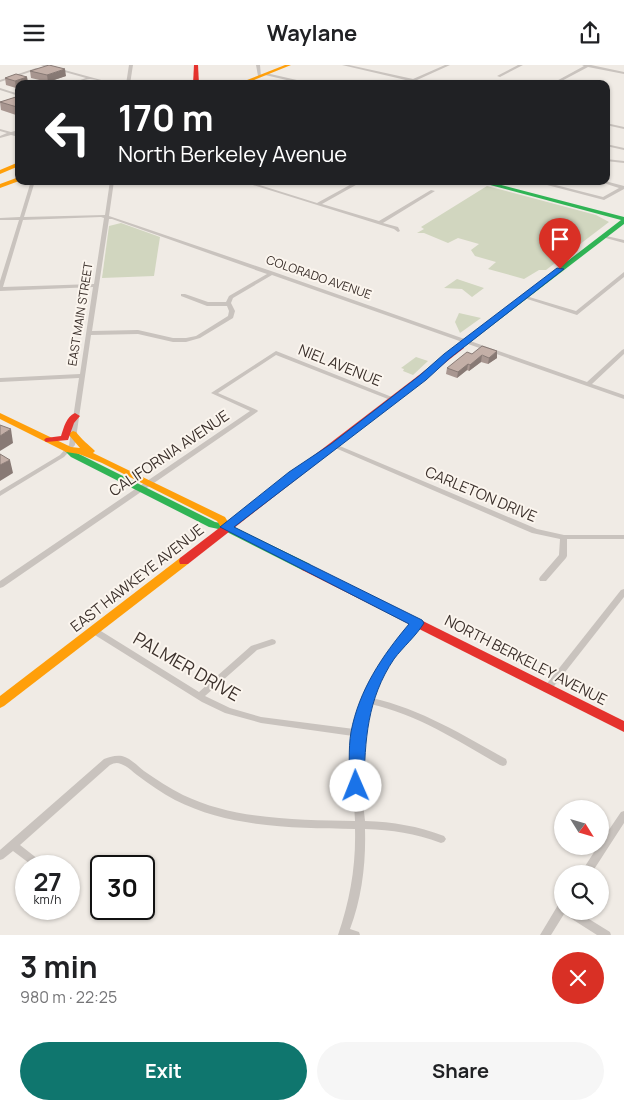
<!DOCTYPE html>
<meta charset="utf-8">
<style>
body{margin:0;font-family:Manrope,sans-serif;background:#f6f6f6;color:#202124;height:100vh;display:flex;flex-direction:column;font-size:19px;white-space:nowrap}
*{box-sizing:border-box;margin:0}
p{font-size:16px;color:#757577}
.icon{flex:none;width:28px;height:28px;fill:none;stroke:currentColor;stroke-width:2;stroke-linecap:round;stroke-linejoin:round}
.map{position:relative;height:870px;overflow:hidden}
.panel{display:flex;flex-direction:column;background:#fff;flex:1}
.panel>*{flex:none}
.guide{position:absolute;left:15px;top:15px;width:595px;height:105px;border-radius:10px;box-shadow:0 1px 4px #0004;background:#202124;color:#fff;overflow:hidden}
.needle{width:32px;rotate:127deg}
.fabs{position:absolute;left:554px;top:735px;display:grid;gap:10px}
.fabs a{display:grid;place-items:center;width:55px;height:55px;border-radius:50%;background:#fff;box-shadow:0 1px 4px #0004;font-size:25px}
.speed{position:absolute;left:15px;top:790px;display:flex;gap:10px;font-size:25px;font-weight:700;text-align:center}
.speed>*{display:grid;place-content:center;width:65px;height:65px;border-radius:50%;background:#fff;box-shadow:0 1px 4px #0004;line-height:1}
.speed small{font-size:12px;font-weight:400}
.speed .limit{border:2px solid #111;border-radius:8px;background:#fff;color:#111}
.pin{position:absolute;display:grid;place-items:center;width:42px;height:42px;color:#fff;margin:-51px -21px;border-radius:50% 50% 50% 0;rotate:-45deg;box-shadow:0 0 5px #0007}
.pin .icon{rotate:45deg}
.me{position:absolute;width:55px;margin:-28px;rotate:359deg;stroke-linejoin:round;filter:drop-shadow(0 0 4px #0008)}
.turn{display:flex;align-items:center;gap:18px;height:105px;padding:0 20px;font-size:22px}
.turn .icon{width:65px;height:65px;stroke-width:2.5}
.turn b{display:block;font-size:35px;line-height:42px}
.round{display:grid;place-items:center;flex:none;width:52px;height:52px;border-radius:26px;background:#f6f6f6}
.headline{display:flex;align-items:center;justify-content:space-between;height:85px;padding:0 20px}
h1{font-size:30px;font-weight:700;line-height:38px}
.cta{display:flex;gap:10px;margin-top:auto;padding:10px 20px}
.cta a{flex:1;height:58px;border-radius:30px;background:#0f766e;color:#fff;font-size:20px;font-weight:700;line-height:58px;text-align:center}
.cta a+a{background:#f6f6f6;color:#202124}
header{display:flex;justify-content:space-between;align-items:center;height:65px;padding:0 20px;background:#fff;font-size:22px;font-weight:700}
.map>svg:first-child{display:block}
</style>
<header><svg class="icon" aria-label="menu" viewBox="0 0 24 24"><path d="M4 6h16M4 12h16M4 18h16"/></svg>Waylane<svg class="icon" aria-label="share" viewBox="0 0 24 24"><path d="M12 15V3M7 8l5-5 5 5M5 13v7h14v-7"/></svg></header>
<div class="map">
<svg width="624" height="870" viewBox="0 0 624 870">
<rect width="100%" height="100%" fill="#f0ebe5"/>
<g fill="#d1d6bf">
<path d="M487,121L596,150L609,157L546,205H539L524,214L488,204L496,197L475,191L471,185L479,179L458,173L448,178L424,168H417L424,164L421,162Z"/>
<path d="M121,158L160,172L154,211L102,213L109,161Z"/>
<path d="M457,214L484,223L472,232L462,224L444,223Z"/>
<path d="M459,248L481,253L460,268L455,257Z"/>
<path d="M416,292L428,296L413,310L403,306L404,304L401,303Z"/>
</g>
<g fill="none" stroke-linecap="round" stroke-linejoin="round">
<g fill="#c9c3be" fill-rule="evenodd">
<path d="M40,0H46L116,19C107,19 97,14 90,14C84,14 77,19 69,19L86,13Z"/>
<path d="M129,0H133L130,19H126Z"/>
<path d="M256,0H260L261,12L258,11Z"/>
<path d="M342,0H349L413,14L445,0H450L417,15L431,19C425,19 420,17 415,17C412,17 408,19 404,19L410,16Z"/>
<path d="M518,0H523L500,12L497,11Z"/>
<path d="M582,0H591L624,7V9L588,2L556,19H551L584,1Z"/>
<path d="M36,3L39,4L0,17V15Z"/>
<path d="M266,8L310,18L312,19H304L265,10Z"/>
<path d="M0,23L19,29V31L0,25Z"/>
<path d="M606,58L624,62V64L606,60Z"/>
<path d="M0,64L11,67L19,65V67L15,68L19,70V72L11,70L0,73V71L7,68L0,66Z"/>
<path d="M606,79L624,83V85L606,81Z"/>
<path d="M606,94L624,96V98L606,96Z"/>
<path d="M31,116H35L24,152L105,150L110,116H114L109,151L274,207L587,317L622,285L624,284V289L592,319L624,330V334L272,210L233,233L231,238L235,246L233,253L200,273L186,277H173L138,269L91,270L75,380L64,392L0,431V426L60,390L69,380L79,313L0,317V313L80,309L93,222L0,226V216L19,155H0V153L20,152ZM101,152L104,153L94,219L3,222L23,155ZM109,154H112L267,209L229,231L226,237H208L185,229H181V231L207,241H227L229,246L228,251L196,271L186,273H173L138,265L92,266Z"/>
<path d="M240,116H247L317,138L357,116H363L322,139L379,156L431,125L435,126L383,158L398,162L400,166L398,167L394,164Z"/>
<path d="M532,116H540L603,132L619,123L597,116H605L624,121V124L604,135Z"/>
<path d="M602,170L624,175V178L602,172Z"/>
<path d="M624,207V212L577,250L521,232L522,231H526L576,246Z"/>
<path d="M276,286L397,334L398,335L395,337L393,336L276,290L218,328L257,345L258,346L257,347L3,522L0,523V516L250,346L211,328Z"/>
<path d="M335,379L537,464L564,470H624V474H567V491L566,493L546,516H540L539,514L540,512L559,490L560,474L532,468L333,382L332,381L333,380Z"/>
<path d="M624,524V532L551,625L548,626L545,625L544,623L545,621L621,525Z"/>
<path d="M417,555L420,556L421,558L391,597L383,609L372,633C421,644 463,670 506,694L507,697L506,700L503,701L500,700C458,676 417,649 370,639C356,681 361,713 365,756C394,757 417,761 444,771L446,774L444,777L441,778C414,768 393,765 365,764C366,798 362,832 350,864L359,867L360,870H338C350,835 356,801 355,764C295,763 230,763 175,735C162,728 149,719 137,710C132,706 127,701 121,699C117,697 114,698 110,700L20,780L43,798L45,801H33L13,786L3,794L0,795V785L104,694C110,692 115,690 122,691C130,693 138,701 144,706C157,715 169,723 183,730C235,755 298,755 355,756L352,705L353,671L261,658L225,648L202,637L90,567L89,565L90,563H96L199,627L251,581L272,574L275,575L276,577L275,579L257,585L205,631L230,643L261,652L354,664C364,622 386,588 414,556Z"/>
<path d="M624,746V758L591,809H580L598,781H600V778L621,747Z"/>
<path d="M562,838V846H576L610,867L611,870H597L564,849L551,870H540L558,840Z"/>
</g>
<g fill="#30b455" fill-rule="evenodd">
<path d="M475,116H486L624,152V159L460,285L456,283L457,281L621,155Z"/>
<path d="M69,382L77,388L215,457L230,460L310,499L311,502L306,506L302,505L223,465L209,462L71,392L64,385Z"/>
</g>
<g fill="#ff9f0a" fill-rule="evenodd">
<path d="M285,0H291L244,19H237Z"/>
<path d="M19,97V101L0,109V105Z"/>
<path d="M19,112V116L0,123V119Z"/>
<path d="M0,348L71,382L80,383L68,369L73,366L76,367C82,375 88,379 95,386L93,388L225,452L231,462L230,464H222L217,456L102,398L79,389L66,387L0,354Z"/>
<path d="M184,492L189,496L188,499L4,641L0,643V631L180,493Z"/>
</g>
<g fill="#e5322d" fill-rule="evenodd">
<path d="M194,0H198L199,19H193Z"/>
<path d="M457,281H460L464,283L188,499H180L179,496L180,493Z"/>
<path d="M75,348L80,351L74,358L68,375L46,377L44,375L46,373L61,371C64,362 66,352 75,348Z"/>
<path d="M306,498L624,656V667L302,505L301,502Z"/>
</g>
</g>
<g fill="#a89690">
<path d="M30,6L66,11L48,17L31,13Z"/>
<path d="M27,12L28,19H19L16,23L6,20L5,13Z"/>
<path d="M19,31V51L1,45L0,37Z"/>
<path d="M472,289L497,293L488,299L481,297L469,306L467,305L457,313L446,309L447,303Z"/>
</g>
<g fill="#887a75">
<path d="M65,4L66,11L48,17L47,10Z"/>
<path d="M27,12L28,19H19V22L16,23L15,16Z"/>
<path d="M497,286V293L488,299L489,293Z"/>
<path d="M482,290L481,297L469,306L470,300Z"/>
<path d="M468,299L467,305L457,313L458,307Z"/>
<path d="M11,364L13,378L0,386V371Z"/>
<path d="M10,395L13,408L0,416V400Z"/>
</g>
<g fill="#c3afa7" stroke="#887a75">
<path d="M49,0L65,4L47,10L30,6Z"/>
<path d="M16,9L27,12L15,16L5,13Z"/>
<path d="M19,31V42H17L0,37Z"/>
<path d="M482,281L497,286L489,293L482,290L470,300L468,299L458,307L447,303L467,287L472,289Z"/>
<path d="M0,360L11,364L0,371Z"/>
<path d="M0,389L10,395L0,400Z"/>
</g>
<path fill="#1a73e8" stroke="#114b97" d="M557,203L564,204L450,293L426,315L234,462L422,555L424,558C416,571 403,582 394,594C367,634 365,675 364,721L362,725L356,727L351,725L349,721C350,704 348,684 351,667C359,625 382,591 409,559L220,462L289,407L331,379L419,311L444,289Z"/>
<g text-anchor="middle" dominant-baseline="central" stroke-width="4" stroke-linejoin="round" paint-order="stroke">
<g font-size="12" fill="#3b302b" stroke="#fbf5ee">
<text transform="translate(319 212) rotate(19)">COLORADO AVENUE</text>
<text transform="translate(80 249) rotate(-81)">EAST MAIN STREET</text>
</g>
<g font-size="15" fill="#3b302b" stroke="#fbf5ee">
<text transform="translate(340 300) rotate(22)">NIEL AVENUE</text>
<text transform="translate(169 388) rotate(-34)">CALIFORNIA AVENUE</text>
<text transform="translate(481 429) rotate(23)">CARLETON DRIVE</text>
<text transform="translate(137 513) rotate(-38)">EAST HAWKEYE AVENUE</text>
<text transform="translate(526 595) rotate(27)">NORTH BERKELEY AVENUE</text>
</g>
<g font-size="18" fill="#3b302b" stroke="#fbf5ee">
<text transform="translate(187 601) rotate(30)">PALMER DRIVE</text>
</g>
</g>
</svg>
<div class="fabs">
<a><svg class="needle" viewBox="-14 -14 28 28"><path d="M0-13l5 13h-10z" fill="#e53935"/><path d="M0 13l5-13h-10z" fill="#757577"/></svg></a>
<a><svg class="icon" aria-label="search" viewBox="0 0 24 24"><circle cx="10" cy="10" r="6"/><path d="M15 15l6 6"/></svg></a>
</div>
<div class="speed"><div>27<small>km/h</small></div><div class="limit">30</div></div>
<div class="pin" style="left:560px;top:204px;background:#d93025"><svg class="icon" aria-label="arrive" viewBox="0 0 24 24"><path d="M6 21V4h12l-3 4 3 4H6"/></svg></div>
<svg class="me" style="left:356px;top:721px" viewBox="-20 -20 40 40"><circle r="19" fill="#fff"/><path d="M0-13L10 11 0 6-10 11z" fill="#1a73e8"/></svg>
<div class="guide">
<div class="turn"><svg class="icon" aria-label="left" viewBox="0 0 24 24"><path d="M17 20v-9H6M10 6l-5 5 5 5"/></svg><div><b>170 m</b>North Berkeley Avenue</div></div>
</div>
</div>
<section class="panel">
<div class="headline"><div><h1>3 min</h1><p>980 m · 22:25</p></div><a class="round" style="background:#d93025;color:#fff"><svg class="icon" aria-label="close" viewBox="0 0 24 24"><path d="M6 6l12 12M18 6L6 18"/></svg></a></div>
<div class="cta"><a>Exit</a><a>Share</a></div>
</section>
